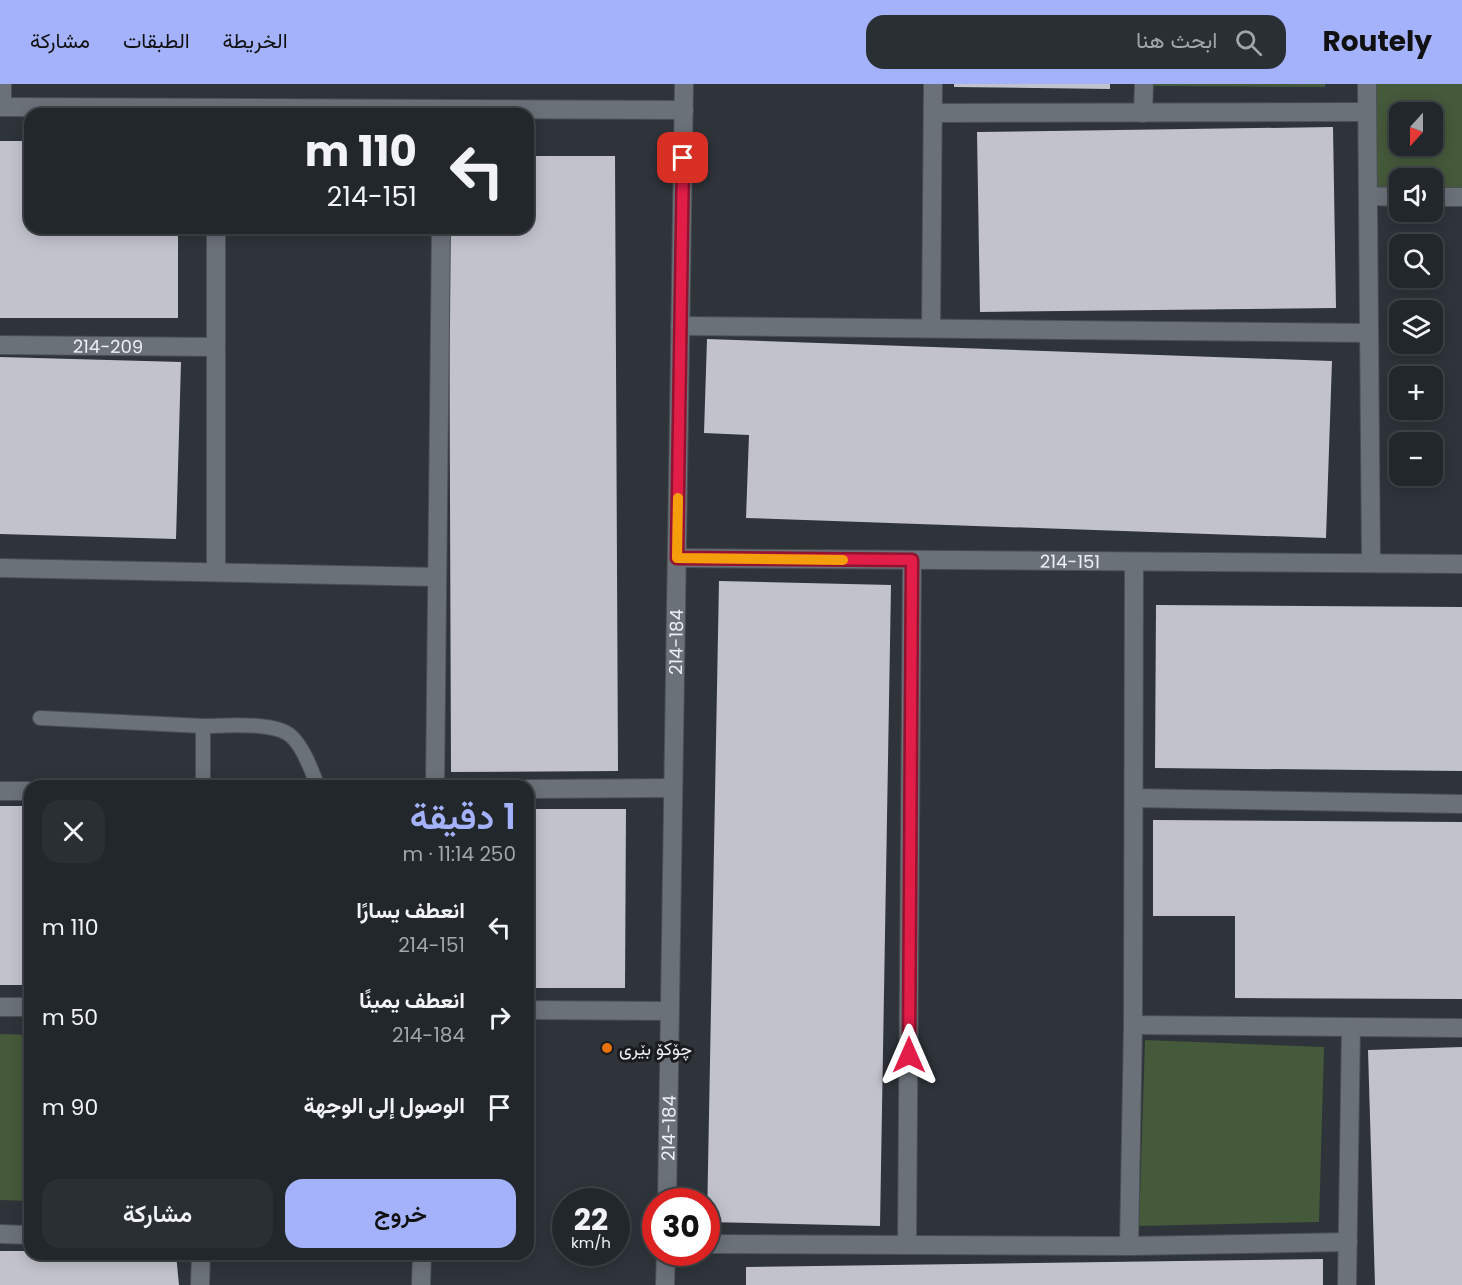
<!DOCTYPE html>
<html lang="ar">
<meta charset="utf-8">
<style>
body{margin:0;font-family:Poppins,Vazirmatn,sans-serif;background:#2a2f34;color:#f1f3f6;direction:rtl;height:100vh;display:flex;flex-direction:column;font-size:22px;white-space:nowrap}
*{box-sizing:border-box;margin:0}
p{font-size:20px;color:#a2a5a9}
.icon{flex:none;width:33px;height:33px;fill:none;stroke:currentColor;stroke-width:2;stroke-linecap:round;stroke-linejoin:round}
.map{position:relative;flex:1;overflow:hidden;direction:ltr}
.side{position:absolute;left:24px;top:696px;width:510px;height:480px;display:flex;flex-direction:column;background:#22272c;border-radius:18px;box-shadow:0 3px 15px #0003,0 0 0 2px #3f4448;direction:rtl}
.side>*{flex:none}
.hud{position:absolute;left:24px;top:24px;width:510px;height:126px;border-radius:18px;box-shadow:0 3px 15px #0003,0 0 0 2px #3f4448;direction:rtl;background:#22272c;color:#f1f3f6;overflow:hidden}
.needle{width:39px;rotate:201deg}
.controls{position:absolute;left:1389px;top:18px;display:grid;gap:12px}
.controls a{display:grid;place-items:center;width:54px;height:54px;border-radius:12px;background:#22272c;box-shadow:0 3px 15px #0003,0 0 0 2px #3f4448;font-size:30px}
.speed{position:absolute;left:552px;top:1104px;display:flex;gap:12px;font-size:30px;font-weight:700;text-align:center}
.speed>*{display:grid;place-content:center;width:78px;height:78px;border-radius:50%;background:#22272c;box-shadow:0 3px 15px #0003,0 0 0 2px #3f4448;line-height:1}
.speed small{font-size:15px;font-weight:400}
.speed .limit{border:9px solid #d22;background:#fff;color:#111}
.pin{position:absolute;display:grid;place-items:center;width:51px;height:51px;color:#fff;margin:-26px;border-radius:12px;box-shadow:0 3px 9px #0006}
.me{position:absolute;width:66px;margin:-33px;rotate:0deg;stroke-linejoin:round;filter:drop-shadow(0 0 4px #0008)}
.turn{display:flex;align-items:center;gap:21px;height:126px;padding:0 18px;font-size:27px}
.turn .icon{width:78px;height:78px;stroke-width:2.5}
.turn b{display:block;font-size:42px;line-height:51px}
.round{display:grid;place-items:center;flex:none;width:63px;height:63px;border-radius:18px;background:#2a2f34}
.head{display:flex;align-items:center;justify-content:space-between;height:102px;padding:0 18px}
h1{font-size:36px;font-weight:600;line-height:45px;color:#a4b2fc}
.button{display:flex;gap:12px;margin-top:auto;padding:12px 18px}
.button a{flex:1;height:69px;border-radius:18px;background:#a4b2fc;color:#111;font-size:24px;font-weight:600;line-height:69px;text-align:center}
.button a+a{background:#2a2f34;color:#f1f3f6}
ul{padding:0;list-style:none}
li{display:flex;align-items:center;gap:18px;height:90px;padding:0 18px}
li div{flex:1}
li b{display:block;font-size:22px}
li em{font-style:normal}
header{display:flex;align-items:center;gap:36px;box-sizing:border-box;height:84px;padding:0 30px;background:#a4b2fc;color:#111}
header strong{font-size:28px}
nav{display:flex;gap:33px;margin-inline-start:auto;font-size:21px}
.search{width:420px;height:54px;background:#2a2f34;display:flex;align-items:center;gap:15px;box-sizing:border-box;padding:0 21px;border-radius:18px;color:#a2a5a9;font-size:22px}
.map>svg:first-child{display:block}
</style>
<header>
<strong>Routely</strong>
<div class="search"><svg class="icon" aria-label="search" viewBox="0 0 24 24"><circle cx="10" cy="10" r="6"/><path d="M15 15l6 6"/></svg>ابحث هنا</div>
<nav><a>الخريطة</a><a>الطبقات</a><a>مشاركة</a></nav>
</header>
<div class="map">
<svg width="1462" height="1201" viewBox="0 0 1462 1201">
<rect width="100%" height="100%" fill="#2e343a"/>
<g fill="#45593b" fill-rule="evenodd">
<path d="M1154,0H1325V3L1154,2Z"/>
<path d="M1367,0H1462V113H1433L1432,94H1400L1399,113L1368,112ZM1400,28H1432V62H1400Z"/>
<path d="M0,950L30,951V1117L0,1116Z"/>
<path d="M1145,956L1324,963L1319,1138L1139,1142Z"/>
</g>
<g fill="#c1c2cc">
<path d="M954,0H1110V5L954,3Z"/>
<path d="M1333,43L1336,224L980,228L977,48Z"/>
<path d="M0,57H30V144H178V234H0Z"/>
<path d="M528,72H615L618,687L451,688L449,144H528Z"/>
<path d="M707,255L1332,277L1326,454L746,434L749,351L704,349Z"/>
<path d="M0,273L181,278L176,455L0,450Z"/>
<path d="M719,497L891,501L880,1142L707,1138Z"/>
<path d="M1156,521L1462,523V687L1155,684Z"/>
<rect x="0" y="722" width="30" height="179"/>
<path d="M528,725H626L625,904H528Z"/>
<path d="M1153,736L1462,738V915L1235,914V832H1153Z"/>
<path d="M1462,963V1201H1375L1368,966Z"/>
<path d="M0,1167H30V1170H176L179,1201H0Z"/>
<path d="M1323,1175V1201H746V1183Z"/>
</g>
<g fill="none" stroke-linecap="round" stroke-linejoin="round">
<g stroke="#4a4f55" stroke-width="16">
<g id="lane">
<path d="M40,634L203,642V702"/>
<path d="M203,642C225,642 275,637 291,652C304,664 311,686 318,702"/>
</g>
</g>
<g stroke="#4a4f55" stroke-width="20">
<g id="street">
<path d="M2,0V23"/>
<path d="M1367,0L1371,479"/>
<path d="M0,23L684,26"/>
<path d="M933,29L1367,28"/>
<path d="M1143,29L1144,0"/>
<path d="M1368,112L1400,113"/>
<path d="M1432,113H1462"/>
<path d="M216,144V486"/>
<path d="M680,242L1369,249"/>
<path d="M931,244L933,0"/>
<path id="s1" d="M0,261L216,263"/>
<path d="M0,484L437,493"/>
<path d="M435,702L441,144"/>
<path d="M528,705L673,704"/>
<path d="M0,707H30"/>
<path d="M1134,714L1462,720"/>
<path d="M0,923H30"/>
<path d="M528,926L670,927"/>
<path d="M1133,941L1462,944"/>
<path d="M0,1150L30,1151"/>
<path d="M706,1160L1129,1162L1348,1158"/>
<path d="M907,1160L912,476"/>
<path d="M1129,1162L1133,941L1134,478"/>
<path d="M200,1201L201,1170"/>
<path d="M421,1201L422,1170"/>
<path d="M1347,1201L1351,943"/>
</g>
</g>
<g stroke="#4a4f55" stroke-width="20">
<g id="secondary">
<path id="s2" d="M677,474L1462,480"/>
<path id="s3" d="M667,1118L684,0"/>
<path d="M665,1201L666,1168"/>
</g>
</g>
<use href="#lane" stroke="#6b7179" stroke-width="14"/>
<use href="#street" stroke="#6b7179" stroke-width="18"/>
<use href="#secondary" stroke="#6b7179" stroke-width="18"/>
</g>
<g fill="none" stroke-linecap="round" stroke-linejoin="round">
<g stroke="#92132f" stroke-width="15">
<path id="route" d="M683,74L677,474L912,476L909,971"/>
</g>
<use href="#route" stroke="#e11d48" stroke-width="10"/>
<path stroke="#f59e0b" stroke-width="10" d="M678,414L677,474L843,476"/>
</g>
<circle fill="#e8710a" stroke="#191b1e" stroke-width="2" cx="607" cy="964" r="6"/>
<g text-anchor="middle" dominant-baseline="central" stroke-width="6" stroke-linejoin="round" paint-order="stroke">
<g font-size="18" fill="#edf0f5" stroke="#191b1e">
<text stroke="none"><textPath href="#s1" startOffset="108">214-209</textPath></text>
<text stroke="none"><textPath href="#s2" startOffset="393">214-151</textPath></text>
<text stroke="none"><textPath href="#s3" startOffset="560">214-184</textPath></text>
<text stroke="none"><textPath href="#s3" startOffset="74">214-184</textPath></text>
</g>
<g font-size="18" fill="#edf0f5" stroke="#191b1e" text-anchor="start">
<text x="619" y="964">چۆکۆ بێری</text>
</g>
</g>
</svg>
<div class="controls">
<a><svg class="needle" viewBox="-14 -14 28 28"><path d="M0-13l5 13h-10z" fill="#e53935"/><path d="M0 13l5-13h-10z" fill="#a2a5a9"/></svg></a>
<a><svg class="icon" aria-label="sound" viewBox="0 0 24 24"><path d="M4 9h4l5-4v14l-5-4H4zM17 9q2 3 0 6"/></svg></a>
<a><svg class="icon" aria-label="search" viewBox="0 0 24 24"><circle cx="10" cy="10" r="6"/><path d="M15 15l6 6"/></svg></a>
<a><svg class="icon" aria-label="layers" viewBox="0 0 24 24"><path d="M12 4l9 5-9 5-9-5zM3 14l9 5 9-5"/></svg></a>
<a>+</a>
<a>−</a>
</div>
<div class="speed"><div>22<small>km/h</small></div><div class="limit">30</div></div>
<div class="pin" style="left:683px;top:74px;background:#d93025"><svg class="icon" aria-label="arrive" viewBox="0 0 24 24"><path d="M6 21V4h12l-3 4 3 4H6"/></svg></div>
<svg class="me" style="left:909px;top:971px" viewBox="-20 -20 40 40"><path d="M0-17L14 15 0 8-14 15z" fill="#e11d48" stroke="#fff" stroke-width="4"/></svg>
<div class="hud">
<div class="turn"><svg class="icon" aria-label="left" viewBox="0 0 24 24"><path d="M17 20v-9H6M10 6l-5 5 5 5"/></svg><div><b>110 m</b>214-151</div></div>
</div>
<section class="side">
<div class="head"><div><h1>1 دقيقة</h1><p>250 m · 11:14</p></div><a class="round"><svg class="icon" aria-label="close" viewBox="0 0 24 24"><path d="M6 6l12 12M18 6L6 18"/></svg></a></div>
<ul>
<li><svg class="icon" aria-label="left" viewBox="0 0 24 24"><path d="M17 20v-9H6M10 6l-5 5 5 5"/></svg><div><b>انعطف يسارًا</b><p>214-151</p></div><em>110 m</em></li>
<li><svg class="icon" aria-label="right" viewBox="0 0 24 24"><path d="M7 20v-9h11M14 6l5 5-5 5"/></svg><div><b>انعطف يمينًا</b><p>214-184</p></div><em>50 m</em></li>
<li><svg class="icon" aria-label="arrive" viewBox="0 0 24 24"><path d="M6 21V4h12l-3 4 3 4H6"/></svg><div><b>الوصول إلى الوجهة</b></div><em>90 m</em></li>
</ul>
<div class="button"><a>خروج</a><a>مشاركة</a></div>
</section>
</div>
